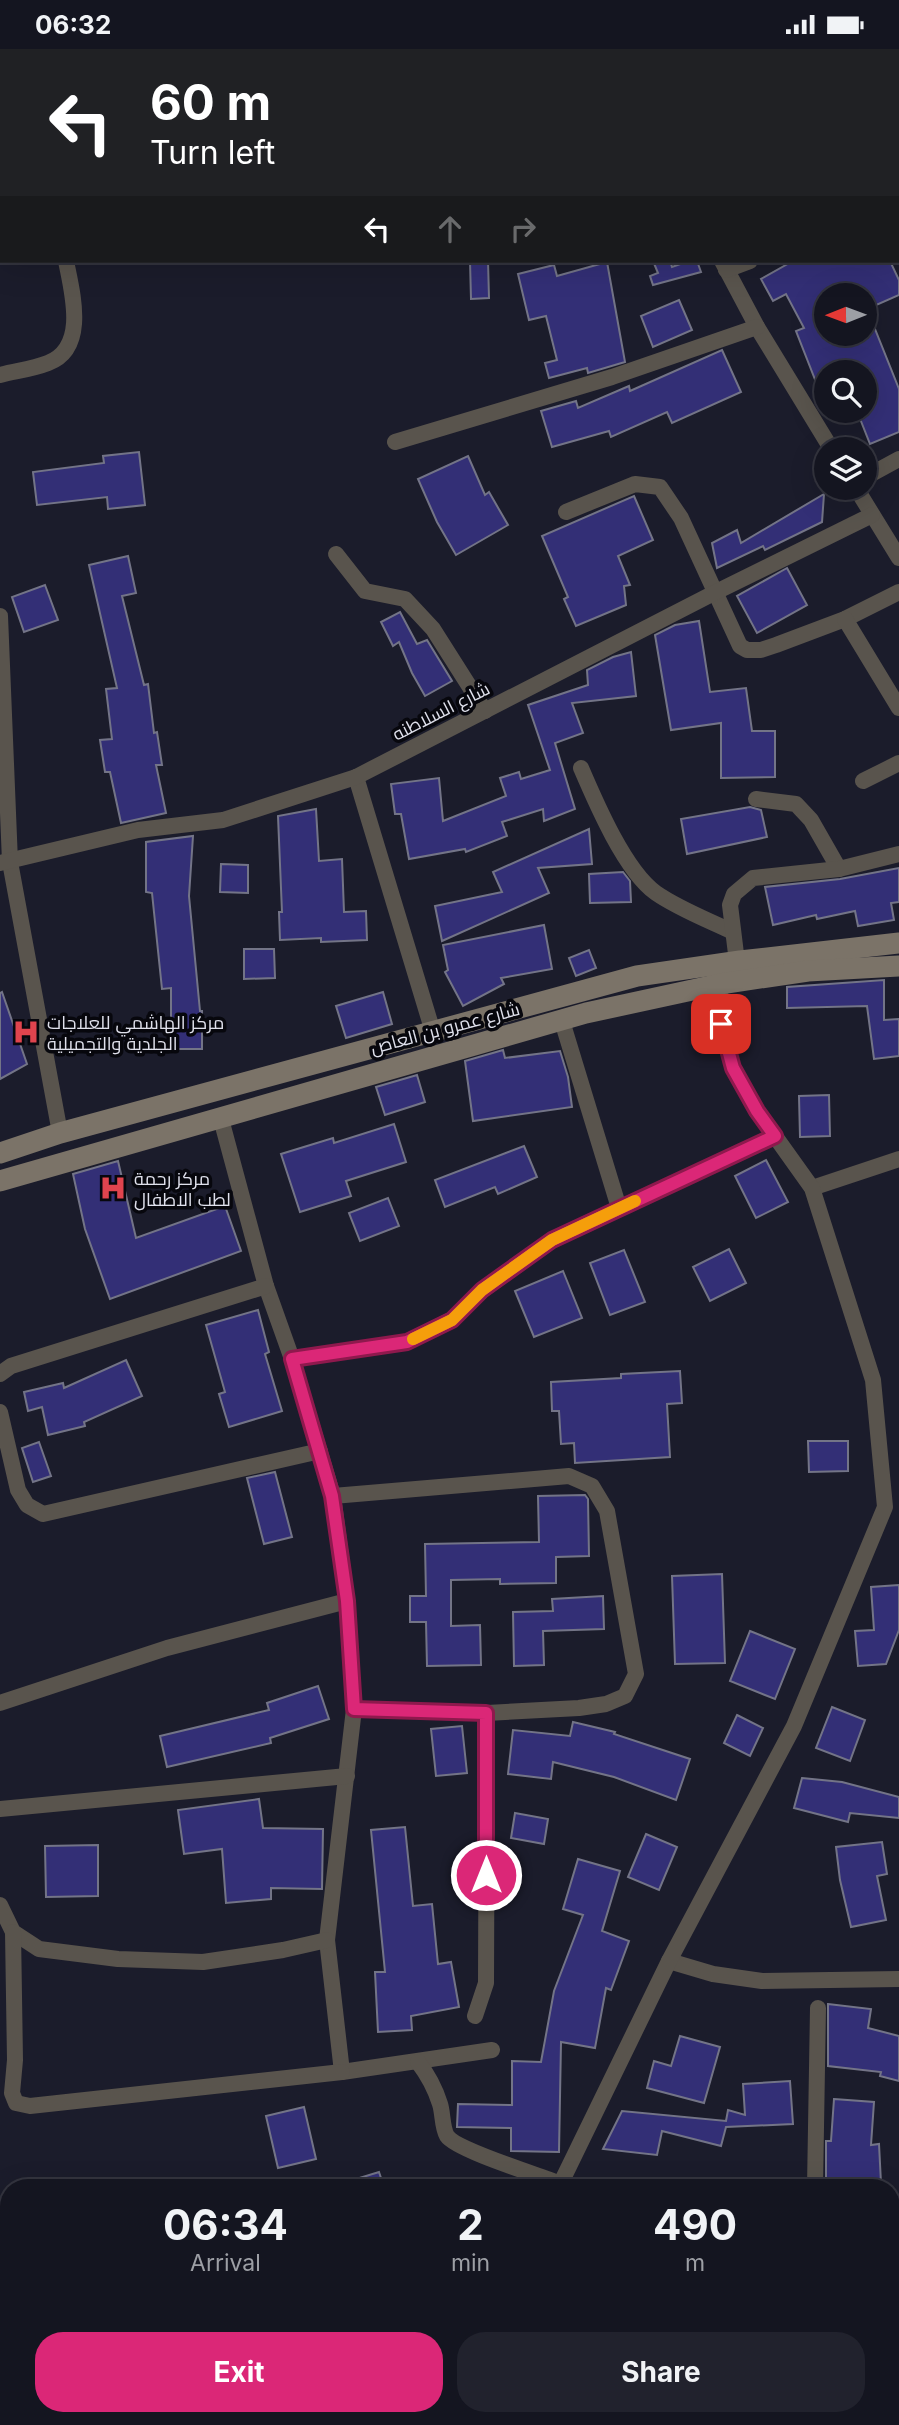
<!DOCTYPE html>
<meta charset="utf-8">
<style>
body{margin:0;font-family:Inter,Cairo,sans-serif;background:#21222d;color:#f1f3f6;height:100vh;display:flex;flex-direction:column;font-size:26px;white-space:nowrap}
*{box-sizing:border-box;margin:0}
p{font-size:23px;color:#9d9fa5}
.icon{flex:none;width:38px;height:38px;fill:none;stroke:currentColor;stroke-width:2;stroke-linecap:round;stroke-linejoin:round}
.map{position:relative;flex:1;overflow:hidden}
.side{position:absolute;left:0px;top:2130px;width:900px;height:247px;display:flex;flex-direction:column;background:#141520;border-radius:28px 28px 0 0;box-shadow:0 7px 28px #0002,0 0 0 2px #33343e}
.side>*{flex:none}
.guide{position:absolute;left:0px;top:0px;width:900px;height:214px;box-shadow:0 7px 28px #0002,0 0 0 2px #33343e;background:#202124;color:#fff;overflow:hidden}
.needle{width:46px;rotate:269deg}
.controls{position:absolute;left:814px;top:234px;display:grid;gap:14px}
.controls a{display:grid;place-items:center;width:63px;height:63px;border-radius:50%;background:#141520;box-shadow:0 7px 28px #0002,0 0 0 2px #33343e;font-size:35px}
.pin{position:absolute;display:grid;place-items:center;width:60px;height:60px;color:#fff;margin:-30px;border-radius:14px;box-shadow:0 4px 10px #0006}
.me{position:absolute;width:77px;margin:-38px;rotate:0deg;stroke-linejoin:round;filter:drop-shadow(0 0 5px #0008)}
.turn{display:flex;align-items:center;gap:24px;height:147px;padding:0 35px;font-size:32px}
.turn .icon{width:91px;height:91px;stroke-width:2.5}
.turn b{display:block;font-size:49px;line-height:60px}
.lanes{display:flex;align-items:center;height:66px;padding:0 35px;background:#0003;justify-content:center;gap:35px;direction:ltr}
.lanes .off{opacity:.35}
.eta{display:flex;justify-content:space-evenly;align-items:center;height:119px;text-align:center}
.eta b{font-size:42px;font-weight:700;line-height:49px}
.primary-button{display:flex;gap:14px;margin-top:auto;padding:14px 35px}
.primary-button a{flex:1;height:80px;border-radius:28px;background:#db2777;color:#fff;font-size:28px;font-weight:700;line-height:80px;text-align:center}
.primary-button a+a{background:#21222d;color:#f1f3f6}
.status{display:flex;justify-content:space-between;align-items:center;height:49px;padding:0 35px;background:#141520;direction:ltr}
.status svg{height:19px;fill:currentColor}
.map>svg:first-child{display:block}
</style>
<div class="status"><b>06:32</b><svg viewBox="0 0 49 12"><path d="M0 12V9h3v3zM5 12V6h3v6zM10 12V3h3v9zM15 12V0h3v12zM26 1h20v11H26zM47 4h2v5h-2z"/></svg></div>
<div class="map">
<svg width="899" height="2376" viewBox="0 0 899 2376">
<rect width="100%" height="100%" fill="#1b1c2b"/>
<g fill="#332f76" stroke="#737487" stroke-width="2" fill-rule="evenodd">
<path d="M470,212H488L489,249L471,250Z"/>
<path d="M653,212H670L672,218L689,212H697L701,223L653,236L650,227L658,224Z"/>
<path d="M793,212H890L899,231V246L867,260L899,340V383L870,395L857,362H864V324H826L825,356L796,282L804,279L786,245L773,252L761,230ZM826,247H864V285H826Z"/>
<path d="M607,213L625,313L588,324L587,319L549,329L545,314L557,311L546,267L529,271L518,225L554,216L557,227Z"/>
<path d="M679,251L692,281L653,298L641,267Z"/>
<path d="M722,301L741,343L672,374L667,363L611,388L609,382L552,398L541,362L576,352L578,359L629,337L630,342Z"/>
<path d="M139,403L145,456L108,460L107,448L37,456L33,423L104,414L103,407Z"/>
<path d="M468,407L485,446L489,443L508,476L456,506L437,473L418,430Z"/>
<path d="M824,445L822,473L765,501L763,497L717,519L712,494L737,481L741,494Z"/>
<path d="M634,447L653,491L618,507L630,536L624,537L626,556L576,577L564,550L568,548L542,487Z"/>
<path d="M128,507L136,544L122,547L144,636L148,635L154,684L157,683L162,716H156L166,764L121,774L110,723H105L100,691L112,690L106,640L117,639L89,516Z"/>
<path d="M787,519L807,556L757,584L737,547Z"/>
<path d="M45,536L58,571L24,583L12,548Z"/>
<path d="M400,563L417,595L427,591L452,632L425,647L412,624L399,593L393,597L381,573Z"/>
<path d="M699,572L710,643L746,639L752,682H775V728L721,729V674L671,681L655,586L675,576Z"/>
<path d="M631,603L636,647L572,654L583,684L555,694L575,760L544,772L543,760L502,773L507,787L466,803L465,800L409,810L401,765H395L391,735L439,729L443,772L506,747L500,729L519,723L521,730L550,721L528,656L588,636L587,621L613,608Z"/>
<path d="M750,758L761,761L767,788L687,805L681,770Z"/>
<path d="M316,760L319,812L342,810L344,863L366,862L367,891L321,893V889L280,891L279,863H282L278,767Z"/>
<path d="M589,780L592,815L538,819L549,844L442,892L435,857L502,843L493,823Z"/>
<path d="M193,787L189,847L200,962H202V1000H171V939L162,940L152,844L146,843V793Z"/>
<path d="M221,815L248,816V844L220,843Z"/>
<path d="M899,819V853L891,854L894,871L858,877L855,862L817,870L816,866L773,876L765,838L840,830Z"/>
<path d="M623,823L630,832L631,853L590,854L589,825Z"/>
<path d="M544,876L552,920L501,929L504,935L463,957L445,923L448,921L443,896Z"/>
<path d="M244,900H274L275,929L244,930Z"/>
<path d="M589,901L596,919L576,927L569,909Z"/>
<path d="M884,931V971L899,970V1007L874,1010L867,957L787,959V938Z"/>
<path d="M2,943L27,1015L0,1030V944Z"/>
<path d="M383,943L392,975L346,989L336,957Z"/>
<path d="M503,1001L505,1009L560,1002L568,1028L572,1058L473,1072L465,1012Z"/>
<path d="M417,1026L425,1053L385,1066L376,1038Z"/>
<path d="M829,1046L830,1087L800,1088L799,1047Z"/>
<path d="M394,1075L406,1113L346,1132L351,1147L300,1163L281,1105L333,1089L334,1094Z"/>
<path d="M524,1097L537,1128L498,1145L495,1138L445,1158L435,1131Z"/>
<path d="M766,1111L788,1153L756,1169L735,1127Z"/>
<path d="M118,1112L136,1189L225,1157L241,1202L110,1250L85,1180L73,1125Z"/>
<path d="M388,1149L399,1177L360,1192L349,1164Z"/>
<path d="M729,1200L746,1234L710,1252L693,1218Z"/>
<path d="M624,1201L645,1253L610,1266L590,1214Z"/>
<path d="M563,1222L582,1269L534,1288L515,1242Z"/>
<path d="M258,1261L269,1303L265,1305L282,1362L229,1378L219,1345L225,1343L206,1276Z"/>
<path d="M126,1311L142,1347L84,1373L85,1377L48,1386L42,1358L28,1362L24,1343L63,1334L64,1339Z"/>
<path d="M680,1322L682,1354L667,1355L670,1408L575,1414L574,1394L561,1395L559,1362H552L551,1333L621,1329V1325Z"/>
<path d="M808,1392H848V1422L809,1423Z"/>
<path d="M39,1393L51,1427L33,1433L22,1399Z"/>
<path d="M275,1423L292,1488L264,1495L247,1429Z"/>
<path d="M585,1446L588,1450L589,1507L556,1508V1534L500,1535V1530L451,1531V1577L480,1576L481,1616L427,1617L426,1573H410V1547H426L425,1495L539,1493L538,1447Z"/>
<path d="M722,1525L725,1614L675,1615L672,1527Z"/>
<path d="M899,1536V1581L886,1615L858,1617L855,1582L874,1581L871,1538Z"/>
<path d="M603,1547L604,1580L543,1582L544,1616L514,1617L513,1563L553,1562L552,1550Z"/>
<path d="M750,1582L795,1600L775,1650L730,1632Z"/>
<path d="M318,1637L329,1670L270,1689L271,1694L167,1718L160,1687L269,1661L267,1654Z"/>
<path d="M832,1658L865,1671L850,1712L816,1699Z"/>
<path d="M737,1666L763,1679L750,1707L724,1694Z"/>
<path d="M573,1673L615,1683L614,1685L690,1710L676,1751L614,1728L553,1713L551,1730L508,1725L513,1681L570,1687Z"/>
<path d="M462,1677L467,1724L436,1727L431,1680Z"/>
<path d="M802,1729L842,1733L899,1748V1769L850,1764L848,1773L794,1759Z"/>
<path d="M259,1750L263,1779L323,1780L322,1840L271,1839V1850L226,1854L222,1800L184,1805L178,1761Z"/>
<path d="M515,1764L548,1770L544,1795L511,1789Z"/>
<path d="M405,1778L413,1857L432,1855L438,1915L451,1913L459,1958L411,1967L412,1981L378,1983L375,1923H385L371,1781Z"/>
<path d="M646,1785L677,1798L659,1841L628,1828Z"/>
<path d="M882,1793L887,1825L877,1827L886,1871L851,1878L840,1831L836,1798Z"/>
<path d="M98,1796V1847L46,1848L45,1797Z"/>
<path d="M578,1810L620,1822L602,1882L629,1892L611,1941L606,1939L595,1999L561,1993L559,2103L511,2102V2079L457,2078L458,2055L512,2056V2012L541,2013L554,1942L583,1866L563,1860Z"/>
<path d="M828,1955L871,1960L868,1979L899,1987V2032L880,2027L881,2023L828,2017Z"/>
<path d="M680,1987L720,1998L704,2054L647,2039L654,2012L671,2017Z"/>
<path d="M790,2032L793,2075L726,2078L721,2097L662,2082L657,2106L603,2100L622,2062L726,2072L728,2061L745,2066L743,2035Z"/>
<path d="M834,2050L874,2053L871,2096L879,2095L881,2134L853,2136V2130L826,2131V2092H831Z"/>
<path d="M304,2058L316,2110L278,2119L266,2067Z"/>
<path d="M379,2123L384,2138H341L340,2135Z"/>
</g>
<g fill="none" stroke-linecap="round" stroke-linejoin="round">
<g stroke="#59544d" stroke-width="16">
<path d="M247,0L248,2"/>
<path d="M641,0L642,2"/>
<path d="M403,2L408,0"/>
<path d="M0,140L2,139"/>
<path d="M0,180L2,181"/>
<path d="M722,212L757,278L832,401"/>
<path d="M726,221L750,212"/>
<path d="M0,326C15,322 33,320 48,314C88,299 72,243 66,212"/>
<path d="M395,393L612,328L757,278"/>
<path d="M864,429L899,410"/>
<path d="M856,439L899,509"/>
<path d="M566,463L635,435L660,438L681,469L740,597L747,601H761L776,596L845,570L899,543"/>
<path d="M336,505L365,542L405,550L433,580L485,662"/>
<path d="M0,567L10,813L60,1084"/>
<path d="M845,570L899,659"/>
<path d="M581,719C596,754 625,822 656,844C679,860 708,871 733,883"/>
<path d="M356,728L433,983"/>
<path d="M863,732L899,714"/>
<path d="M756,750L796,755L811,771L839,820"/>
<path d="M0,814L138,781L223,771L356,728L714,544L872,466"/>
<path d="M737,913L730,856L734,845L753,829L839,820L899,805"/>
<path d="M562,972L619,1159"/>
<path d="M221,1070L266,1237L292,1310L333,1447L347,1552L354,1660L327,1891L342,2023L492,2001"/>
<path d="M812,1139L899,1110"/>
<path d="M292,1310L407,1293L451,1271L483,1241L552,1191L775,1087"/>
<path d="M0,1325L11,1317L266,1237"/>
<path d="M0,1363L18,1441L27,1456L43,1465L320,1402"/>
<path d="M333,1447L569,1427L592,1437L607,1462L636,1625L625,1647L606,1655L579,1659L487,1664L354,1660"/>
<path d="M0,1654L167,1599L347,1552"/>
<path d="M0,1760L347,1727"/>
<path d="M0,1856L13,1883L39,1900L118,1910L203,1913L283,1901L327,1891"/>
<path d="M13,1883L15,2011L12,2044L16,2054L30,2057L342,2023"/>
<path d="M669,1912L713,1925L762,1932L899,1930"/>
<path d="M475,1967L486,1934L487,1664"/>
<path d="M418,2013C428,2026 435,2039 440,2055C443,2064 442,2079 447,2087C456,2101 541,2127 561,2135"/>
<path d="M559,2138L669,1912L794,1677L885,1458L873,1331L812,1139L757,1062L733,1019L721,975L720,935"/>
<path d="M815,2138L818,1959"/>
<path d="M891,2171H899"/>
<path d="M399,2368L414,2369"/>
<path d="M791,2376V2368"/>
</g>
<g stroke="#7b7368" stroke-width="21">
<path d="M0,1104L60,1084L637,927L740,912L899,894"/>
<path d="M0,1132L586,964L720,935L808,922L899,917"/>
</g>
</g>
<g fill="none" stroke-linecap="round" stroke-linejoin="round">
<g stroke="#8e194d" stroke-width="18">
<path id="route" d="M486,1826V1664L354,1660L347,1552L332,1447L292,1310L407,1293L452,1271L482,1241L552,1191L775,1087L757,1062L733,1019L721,975"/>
</g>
<use href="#route" stroke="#db2777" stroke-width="12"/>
<path stroke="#f59e0b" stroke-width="12" d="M413,1290L452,1271L482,1241L552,1191L635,1152"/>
</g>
<defs>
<g id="hospital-bare" transform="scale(2.1)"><path d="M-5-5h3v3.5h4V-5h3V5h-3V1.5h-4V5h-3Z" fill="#e0444e" stroke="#07070d" stroke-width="2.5" paint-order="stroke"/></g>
</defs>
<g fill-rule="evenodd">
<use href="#hospital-bare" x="26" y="983"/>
<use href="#hospital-bare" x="113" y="1139"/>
</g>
<g text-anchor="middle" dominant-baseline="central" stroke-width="7" stroke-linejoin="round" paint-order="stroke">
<g font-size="18" fill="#e0e1ec" stroke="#07070d">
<text transform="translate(441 662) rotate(-27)">شارع السلاطنه</text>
<text transform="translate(445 979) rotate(-15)">شارع عمرو بن العاص</text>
</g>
<g font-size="18" fill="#e0e1ec" stroke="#07070d" text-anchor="start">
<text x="47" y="973">مركز الهاشمي للعلاجات<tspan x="47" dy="21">الجلدية والتجميلية</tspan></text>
<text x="134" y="1129">مركز رحمة<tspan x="134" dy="21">لطب الاطفال</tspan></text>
</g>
</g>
</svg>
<div class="controls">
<a><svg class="needle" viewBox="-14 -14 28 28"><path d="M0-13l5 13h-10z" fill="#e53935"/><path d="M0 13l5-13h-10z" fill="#9d9fa5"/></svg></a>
<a><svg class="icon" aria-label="search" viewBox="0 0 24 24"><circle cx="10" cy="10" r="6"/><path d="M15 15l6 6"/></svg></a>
<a><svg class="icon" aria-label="layers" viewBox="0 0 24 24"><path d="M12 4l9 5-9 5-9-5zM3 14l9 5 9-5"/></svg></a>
</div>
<div class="pin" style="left:721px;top:975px;background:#d93025"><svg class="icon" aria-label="arrive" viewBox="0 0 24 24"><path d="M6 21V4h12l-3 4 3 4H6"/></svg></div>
<svg class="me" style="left:486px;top:1826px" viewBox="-20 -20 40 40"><circle r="17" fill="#db2777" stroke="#fff" stroke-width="3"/><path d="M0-11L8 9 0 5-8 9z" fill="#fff"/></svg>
<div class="guide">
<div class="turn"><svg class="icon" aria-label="left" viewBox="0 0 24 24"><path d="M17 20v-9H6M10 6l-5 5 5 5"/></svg><div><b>60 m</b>Turn left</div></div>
<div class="lanes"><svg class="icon" aria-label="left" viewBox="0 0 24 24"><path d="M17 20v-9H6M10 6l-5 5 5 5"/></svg><svg class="icon off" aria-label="ahead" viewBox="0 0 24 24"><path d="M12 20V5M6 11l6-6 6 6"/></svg><svg class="icon off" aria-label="right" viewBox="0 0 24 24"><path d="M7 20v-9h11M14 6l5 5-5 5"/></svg></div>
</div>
<section class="side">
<div class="eta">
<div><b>06:34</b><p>Arrival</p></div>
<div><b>2</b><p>min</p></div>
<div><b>490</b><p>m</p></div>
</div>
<div class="primary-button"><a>Exit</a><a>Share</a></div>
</section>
</div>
